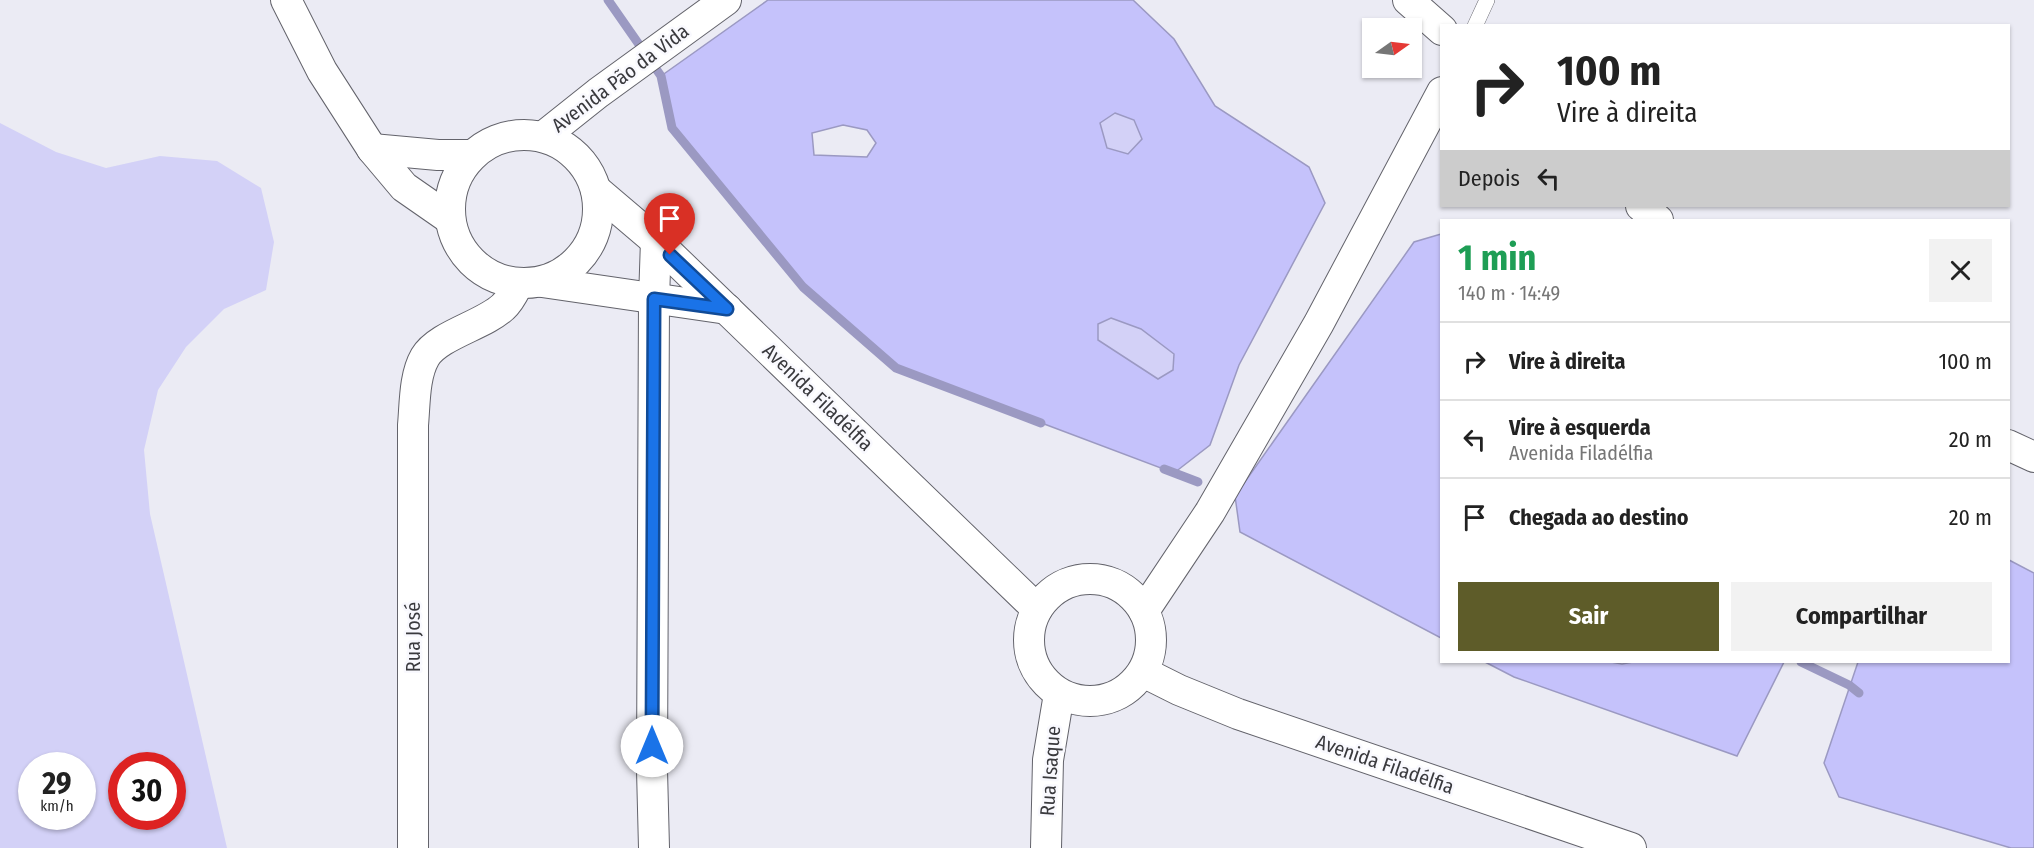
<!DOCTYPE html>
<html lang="pt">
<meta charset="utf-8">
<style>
body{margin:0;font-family:"Fira Sans Condensed",sans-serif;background:#f2f2f2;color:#222;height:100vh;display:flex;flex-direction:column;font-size:22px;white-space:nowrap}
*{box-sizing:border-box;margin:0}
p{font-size:20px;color:#767676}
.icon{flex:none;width:33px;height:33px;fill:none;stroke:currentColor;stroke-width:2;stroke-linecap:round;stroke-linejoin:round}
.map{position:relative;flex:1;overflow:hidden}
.drawer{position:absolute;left:1440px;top:219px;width:570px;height:444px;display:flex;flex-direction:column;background:#fff;border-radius:0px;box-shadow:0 2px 4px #0004}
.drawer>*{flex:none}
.banner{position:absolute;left:1440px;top:24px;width:570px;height:183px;border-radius:0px;box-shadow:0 2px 4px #0004;background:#fff;color:#222;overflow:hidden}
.needle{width:39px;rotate:76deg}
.tools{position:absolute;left:1362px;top:18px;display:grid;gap:12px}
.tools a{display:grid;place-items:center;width:60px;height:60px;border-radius:0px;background:#fff;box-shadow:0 2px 4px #0004;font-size:30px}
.speed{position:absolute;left:18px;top:752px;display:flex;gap:12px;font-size:30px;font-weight:700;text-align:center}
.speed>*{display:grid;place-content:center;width:78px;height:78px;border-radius:50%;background:#fff;box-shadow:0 2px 4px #0004;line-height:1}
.speed small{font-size:15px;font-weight:400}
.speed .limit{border:9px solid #d22;background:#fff;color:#111}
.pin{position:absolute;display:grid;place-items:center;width:51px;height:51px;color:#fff;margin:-62px -26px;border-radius:50% 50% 50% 0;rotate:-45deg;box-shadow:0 0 6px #0007}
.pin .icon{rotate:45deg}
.me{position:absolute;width:66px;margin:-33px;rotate:0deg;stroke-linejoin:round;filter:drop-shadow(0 0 4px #0008)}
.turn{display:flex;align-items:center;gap:21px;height:126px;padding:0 18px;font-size:27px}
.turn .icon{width:78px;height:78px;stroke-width:2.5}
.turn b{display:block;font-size:42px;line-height:51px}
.then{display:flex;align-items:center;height:57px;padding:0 18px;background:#0003;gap:12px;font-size:22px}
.round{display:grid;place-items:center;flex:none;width:63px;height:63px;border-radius:0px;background:#f2f2f2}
.overview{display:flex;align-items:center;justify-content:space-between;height:102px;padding:0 18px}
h1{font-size:36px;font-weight:700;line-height:45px;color:#1e9e55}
.action{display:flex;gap:12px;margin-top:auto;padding:12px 18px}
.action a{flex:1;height:69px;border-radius:0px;background:#5e5c29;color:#fff;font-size:24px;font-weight:700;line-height:69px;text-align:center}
.action a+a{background:#f2f2f2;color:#222}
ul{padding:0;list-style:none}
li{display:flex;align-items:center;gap:18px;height:78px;padding:0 18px;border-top:2px solid #e0e0e0}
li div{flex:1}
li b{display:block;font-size:22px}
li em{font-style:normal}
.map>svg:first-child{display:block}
</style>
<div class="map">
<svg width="2034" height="848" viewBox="0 0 2034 848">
<rect width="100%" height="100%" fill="#ebebf4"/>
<g fill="#d3d1f7" fill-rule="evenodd">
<path d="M1115,113L1134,119L1142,139L1128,154L1107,148L1100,123Z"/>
<path d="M0,123L56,152L106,168L160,156L217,161L261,188L274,242L266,290L224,309L186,347L158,390L144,450L150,514L227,848H0ZM32,765H82V816H32ZM122,765H172V816H122Z"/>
<path d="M1111,318L1141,328L1174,354L1173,370L1158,379L1098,340V324Z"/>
</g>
<g fill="#c5c2fb" stroke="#9b99c2" stroke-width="1.5" fill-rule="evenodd">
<path d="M768,0H1133L1174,39L1215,106L1309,167L1325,203L1239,365L1210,445L1174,473L896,368L803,287L672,128L661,76ZM1115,113L1134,120L1142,139L1128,154L1107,148L1100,123ZM843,125L867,130L876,143L867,157L814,155L812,133ZM1111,318L1141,329L1174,354L1173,370L1158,379L1098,340V324Z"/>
<path d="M1441,234V638L1240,532L1235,496L1414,242Z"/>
<path d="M2009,560L2034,573V848H2011L1839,797L1824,763L1858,662H2008Z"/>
<path d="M1485,662H1611L1622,664L1633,662H1784L1737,756L1514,677Z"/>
</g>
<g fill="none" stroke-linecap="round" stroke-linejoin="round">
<g stroke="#9b99c2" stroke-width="9">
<path d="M608,0L661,76L672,128L803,287L896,368L1041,423"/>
<path d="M1164,469L1198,482"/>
<path d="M1801,662L1849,685L1859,693"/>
</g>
<g stroke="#63636b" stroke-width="16">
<path id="lane" d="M1475,26L1487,0"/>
</g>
<g stroke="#63636b" stroke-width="32">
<g id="street">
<path d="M286,0L322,71L372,149L404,187L450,219"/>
<path d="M1408,0L1442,30"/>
<circle cx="524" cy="209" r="74"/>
<path d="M544,136L598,93L726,0"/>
<path d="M372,149L438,155H472"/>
<path d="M596,190L656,241L1037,609"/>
<path d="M1641,206L1658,220"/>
<path d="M542,282L727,309"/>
<path d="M2008,445L2034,457"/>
<circle cx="1090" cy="640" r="61"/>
<path d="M1144,611L1210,512L1319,323L1442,92"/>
<path d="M1143,672L1179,690L1238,714L1631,848"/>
<path d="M413,848V425C415,404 414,376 425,357C438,335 484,325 503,307C510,301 514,292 518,284"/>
<path d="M654,848L652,770L654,299L656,241"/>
<path d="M1046,848L1048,760L1059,694"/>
</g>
</g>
<use href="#lane" stroke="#fff" stroke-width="15"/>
<use href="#street" stroke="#fff" stroke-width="30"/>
</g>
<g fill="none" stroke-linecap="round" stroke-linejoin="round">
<g stroke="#114b97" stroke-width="15">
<path id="route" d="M652,746L654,299L727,309L670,255"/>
</g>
<use href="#route" stroke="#1a73e8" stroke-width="10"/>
</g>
<g text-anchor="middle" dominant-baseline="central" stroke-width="5" stroke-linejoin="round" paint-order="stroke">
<g font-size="20" fill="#3a3a3e" stroke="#f9f9fe">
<text transform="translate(620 78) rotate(-37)">Avenida Pão da Vida</text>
<text transform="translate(818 397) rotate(44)">Avenida Filadélfia</text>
<text transform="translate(413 637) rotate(-90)">Rua José</text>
<text transform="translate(1385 764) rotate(19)">Avenida Filadélfia</text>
<text transform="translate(1050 771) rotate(-86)">Rua Isaque</text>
</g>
</g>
</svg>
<div class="tools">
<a><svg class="needle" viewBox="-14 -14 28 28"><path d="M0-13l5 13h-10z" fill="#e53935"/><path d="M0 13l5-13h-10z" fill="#767676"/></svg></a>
</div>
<div class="speed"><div>29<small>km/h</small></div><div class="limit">30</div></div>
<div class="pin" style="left:670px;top:255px;background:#d93025"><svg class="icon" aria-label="arrive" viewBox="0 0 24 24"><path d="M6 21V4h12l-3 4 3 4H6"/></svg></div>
<svg class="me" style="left:652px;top:746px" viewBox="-20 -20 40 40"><circle r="19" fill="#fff"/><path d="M0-13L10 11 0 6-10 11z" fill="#1a73e8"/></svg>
<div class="banner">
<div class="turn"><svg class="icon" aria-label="right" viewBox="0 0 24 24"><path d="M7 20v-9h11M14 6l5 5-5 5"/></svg><div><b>100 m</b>Vire à direita</div></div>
<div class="then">Depois<svg class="icon" aria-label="left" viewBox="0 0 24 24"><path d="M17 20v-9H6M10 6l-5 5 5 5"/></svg></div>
</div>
<section class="drawer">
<div class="overview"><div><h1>1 min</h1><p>140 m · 14:49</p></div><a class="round"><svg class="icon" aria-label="close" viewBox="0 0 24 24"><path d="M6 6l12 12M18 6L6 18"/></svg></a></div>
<ul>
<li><svg class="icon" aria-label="right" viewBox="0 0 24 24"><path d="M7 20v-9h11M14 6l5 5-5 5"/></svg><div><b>Vire à direita</b></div><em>100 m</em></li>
<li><svg class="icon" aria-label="left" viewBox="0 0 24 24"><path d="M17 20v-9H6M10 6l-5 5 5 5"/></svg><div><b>Vire à esquerda</b><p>Avenida Filadélfia</p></div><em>20 m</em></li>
<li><svg class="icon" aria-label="arrive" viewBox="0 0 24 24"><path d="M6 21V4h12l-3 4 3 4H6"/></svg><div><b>Chegada ao destino</b></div><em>20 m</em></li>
</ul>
<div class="action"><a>Sair</a><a>Compartilhar</a></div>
</section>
</div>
